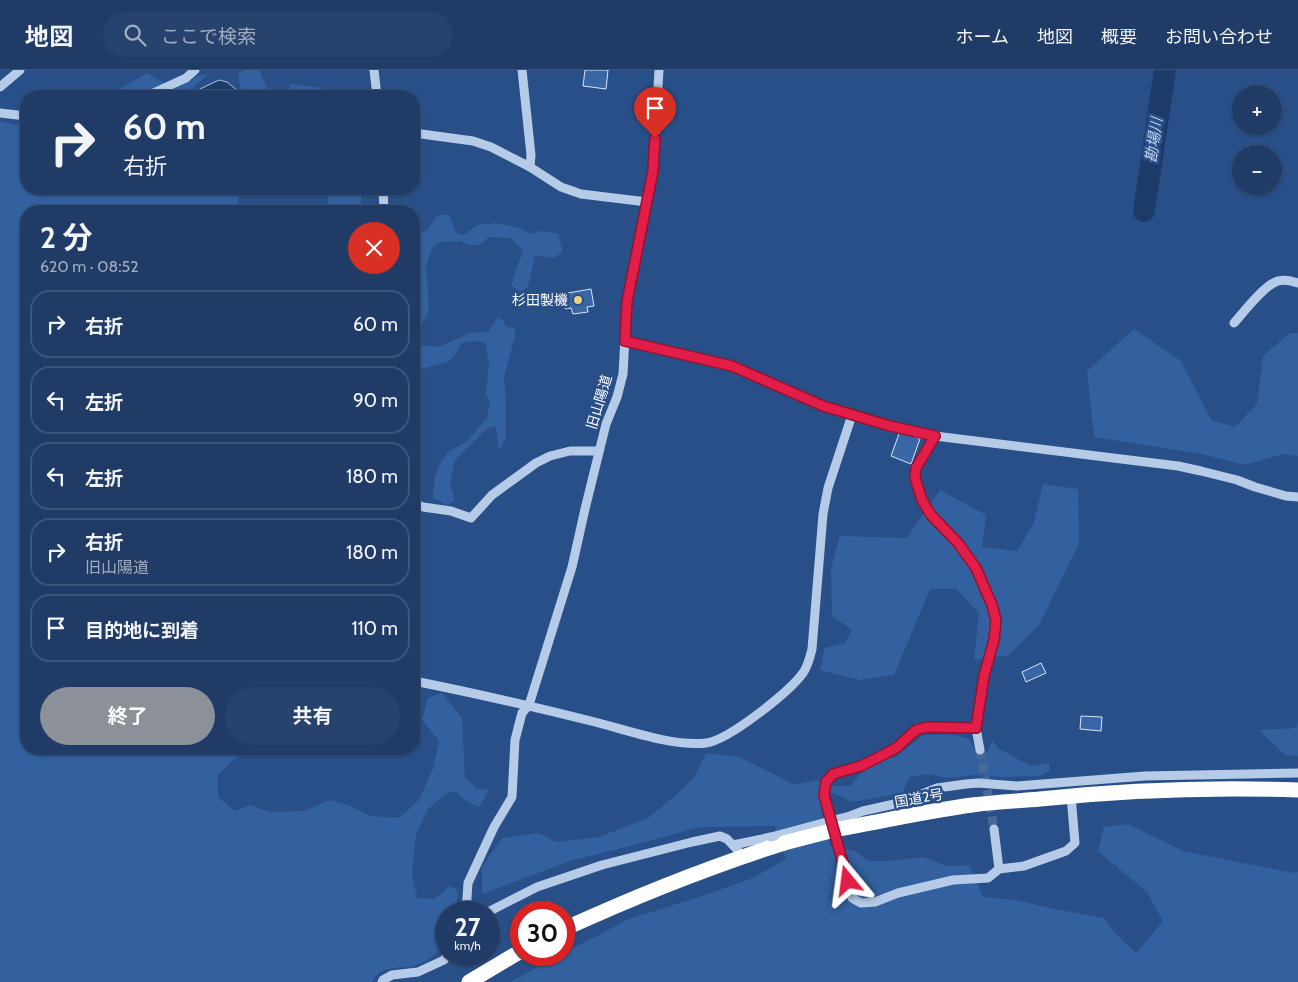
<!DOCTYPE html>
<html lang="ja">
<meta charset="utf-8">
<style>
body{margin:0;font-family:Cabin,"Noto Sans JP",sans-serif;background:#27426c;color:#f1f3f6;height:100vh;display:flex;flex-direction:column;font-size:19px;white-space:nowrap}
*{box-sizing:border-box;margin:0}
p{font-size:16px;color:#a1adbf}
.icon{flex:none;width:28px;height:28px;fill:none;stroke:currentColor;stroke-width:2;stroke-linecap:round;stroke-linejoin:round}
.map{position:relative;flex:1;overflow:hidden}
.drawer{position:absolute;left:20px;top:135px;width:400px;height:550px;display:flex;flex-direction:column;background:#1f3b66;border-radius:20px;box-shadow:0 1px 4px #0004,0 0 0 1px #3c557a}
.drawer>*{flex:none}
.top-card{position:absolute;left:20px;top:20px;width:400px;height:105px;border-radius:20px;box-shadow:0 1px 4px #0004,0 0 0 1px #3c557a;background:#1f3b66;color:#f1f3f6;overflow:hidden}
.buttons{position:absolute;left:1232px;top:15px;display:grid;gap:10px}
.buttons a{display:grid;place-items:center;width:50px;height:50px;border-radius:50%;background:#1f3b66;box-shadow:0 1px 4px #0004,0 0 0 1px #3c557a;font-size:25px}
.speed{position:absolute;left:435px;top:831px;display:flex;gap:10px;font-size:25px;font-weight:700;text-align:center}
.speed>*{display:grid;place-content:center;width:65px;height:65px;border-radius:50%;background:#1f3b66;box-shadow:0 1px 4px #0004,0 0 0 1px #3c557a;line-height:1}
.speed small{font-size:12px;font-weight:400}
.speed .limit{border:8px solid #d22;background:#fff;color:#111}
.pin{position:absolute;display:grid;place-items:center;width:42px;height:42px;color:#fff;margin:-51px -21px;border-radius:50% 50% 50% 0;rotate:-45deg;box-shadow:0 0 5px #0007}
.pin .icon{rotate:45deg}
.me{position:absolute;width:55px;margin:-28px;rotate:344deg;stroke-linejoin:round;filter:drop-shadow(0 0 4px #0008)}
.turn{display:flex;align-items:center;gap:18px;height:105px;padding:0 20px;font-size:22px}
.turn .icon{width:65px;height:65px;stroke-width:2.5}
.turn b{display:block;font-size:35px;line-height:42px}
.round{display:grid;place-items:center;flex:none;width:52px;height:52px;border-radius:26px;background:#27426c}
.summary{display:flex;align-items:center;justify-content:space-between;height:85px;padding:0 20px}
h1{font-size:30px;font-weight:700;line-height:38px}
.cta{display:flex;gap:10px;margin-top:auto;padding:10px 20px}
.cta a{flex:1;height:58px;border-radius:30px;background:#8c9099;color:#fff;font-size:20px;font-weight:700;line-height:58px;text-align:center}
.cta a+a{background:#27426c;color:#f1f3f6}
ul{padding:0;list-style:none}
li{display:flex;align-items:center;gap:15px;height:68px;margin:0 10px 8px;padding:0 10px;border:2px solid #3c557a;border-radius:20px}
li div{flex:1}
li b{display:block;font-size:19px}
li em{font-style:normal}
header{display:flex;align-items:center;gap:30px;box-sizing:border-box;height:70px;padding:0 25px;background:#1f3b66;border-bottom:1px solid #3c557a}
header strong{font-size:24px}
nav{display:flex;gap:28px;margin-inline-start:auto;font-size:18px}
.search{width:350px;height:45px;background:#27426c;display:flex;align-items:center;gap:12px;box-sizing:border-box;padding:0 18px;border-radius:28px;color:#a1adbf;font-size:19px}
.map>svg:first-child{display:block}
</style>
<header>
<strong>地図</strong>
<div class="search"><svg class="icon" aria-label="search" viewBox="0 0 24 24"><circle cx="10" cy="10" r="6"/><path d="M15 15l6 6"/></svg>ここで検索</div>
<nav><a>ホーム</a><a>地図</a><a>概要</a><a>お問い合わせ</a></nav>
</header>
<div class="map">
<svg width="1298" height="912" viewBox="0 0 1298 912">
<rect width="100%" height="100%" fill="#294f88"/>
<g fill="#33619f">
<path d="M244,0H259L271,26H249L240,16L238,5Z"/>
<path d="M147,3L175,19L200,5L208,4L194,17L176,26H105L116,21Z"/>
<path d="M289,14L316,17L350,26H291Z"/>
<path d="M0,51L15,55H26V119H239L238,141H26V679H245L218,705V727L235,741L250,735L270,742L305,741L330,730L348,735L370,746L399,748L419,730L433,698L439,671L422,650L428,628L442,623L462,648L465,708L477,718L489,720L479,737L467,731L455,721L445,724L428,739L416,764L412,804L417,828L434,829L450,816L458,821L456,842H446V873C436,884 429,891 414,896C398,900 383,893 372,912H0Z"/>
<path d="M331,119H362L360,141H328V129Z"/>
<path d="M437,145H449L456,163L464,165L477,155L497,153L519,158L530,164L540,161L558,164L563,182L553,188L535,185L528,217L520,222L511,215L523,180L511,168L489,167L479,175H470L460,171L440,172L432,178L426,196L429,241L418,260L414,270L419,275L439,277L470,263L488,262L498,247L503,251L506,257L515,258V266L504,306L506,332V369L498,381V368L495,356L487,359L455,390L450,412L455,430L448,435L433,428L435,407L440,394L448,382L467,371L487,348L490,332L486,324L489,293L485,272L473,271L462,273L455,285L448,292L421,299L414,307V162L427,161Z"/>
<path d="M1134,259L1181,291L1211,350L1235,357L1257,334L1263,286L1290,263H1298V386L1283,384L1245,395L1202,384L1094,367L1087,301Z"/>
<path d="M1043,414L1078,419L1079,474L1039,555L1009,585L974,590L979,543L956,519H930L894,605L859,610L820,600L825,578L845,573L852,560L832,546L831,498L840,466L907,468L940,420L986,445L982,477L1017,481L1033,455Z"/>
<path d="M1298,649V686L1285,685L1259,660L1296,658Z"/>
<path d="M924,665H954L969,669L976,682L988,681L992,670L999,679L1031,696L1049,693L1050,701L1039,706L1003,707L974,705L948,708L928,704L910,707L902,723L852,732L834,723H822L821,741L830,776L855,781L868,791H888L923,787L947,796L969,795L978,814L983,827L1016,830L1054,839L1104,848L1114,862L1136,883L1163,851L1147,822L1098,781L1104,757L1128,754L1183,781L1294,803L1298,802V912H510L561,885H564V883L629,849L705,825L753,808L786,789L775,756L700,757L642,773L570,791L482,824V797L502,768L539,763L556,772L599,767L648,748L677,724L695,706L706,683L739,687L772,703L794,715L816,710L833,716H850L862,702L876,692L895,687Z"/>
</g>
<path fill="#1d3b69" stroke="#aac5e9" d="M219,10L227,12L244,26H185Z"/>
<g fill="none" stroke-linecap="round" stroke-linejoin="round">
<path stroke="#1d3b69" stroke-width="22" d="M1144,141L1165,0"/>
</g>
<g fill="#3966a4" stroke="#d9e6f7">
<path d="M585,0H608L606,19L583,16Z"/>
<path d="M591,219L594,236L587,237L588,242L573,244L571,238L565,239L562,224Z"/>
<path d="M900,361L920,369L911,394L891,386Z"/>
<path d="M1041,593L1046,603L1026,612L1022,602Z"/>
<path d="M1081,646L1102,647L1101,661L1080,659Z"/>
</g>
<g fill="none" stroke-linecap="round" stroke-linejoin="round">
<path stroke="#49699a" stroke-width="9" stroke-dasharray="9 4.5" stroke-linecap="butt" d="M980,680L994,759"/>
<g stroke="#b5cbe8" stroke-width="9">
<path d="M374,0L377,26"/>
<path d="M522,0L531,85L530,97"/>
<path d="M0,17L20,0"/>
<path d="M147,26L186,8L195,0"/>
<path d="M0,43L26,46"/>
<path d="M414,63L473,71L491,77L530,97L561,117L581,124L647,132"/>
<path d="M383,119L384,141"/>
<path d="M1234,253C1244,242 1265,214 1278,211C1285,209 1291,211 1298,213"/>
<path d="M625,271L732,296L823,336L890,357L935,366L1178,396L1201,401L1237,410L1255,417L1286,426L1298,427"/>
<path d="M935,366L916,398L915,408L922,430L931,445L958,473L976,498L992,535L996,549L993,570L984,606L976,658L980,680"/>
<path d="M414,433L423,437L451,441L471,448L492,425L536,393L550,386L570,381H599"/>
<path d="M414,611C474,623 535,637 595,652C626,660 674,677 706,673C729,670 789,622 803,603C808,596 810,587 812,579L823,444L828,418L852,345"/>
<path d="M976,658L927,657L915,660L896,678L861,696L833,704L826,712L824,725L852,828L861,833L875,832L898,823L953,810L988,808L999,799"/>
<path d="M834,750L850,746L863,741L899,733L937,718L966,714L978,713L1017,716L1145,706L1298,703"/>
<path d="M994,759L999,799L1024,796L1066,781L1075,773L1071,726"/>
<path d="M733,775L771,767"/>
<path d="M466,842L468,813L494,757L512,727L515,670L522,643L529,635L572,497L585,439L606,354L617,327L623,304L627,231L653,101L659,0"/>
<path d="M488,842L537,817L602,795L692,772L720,766L727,769L743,786"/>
<path d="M382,912L383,910L392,905L418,902L444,890L447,885"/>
</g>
<g stroke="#fff" stroke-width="15">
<path d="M838,759C883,751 928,741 972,735C995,732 1018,731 1040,729C1126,720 1212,717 1298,720"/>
<path d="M564,859C636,826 709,797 784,773"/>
<path d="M469,912L521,881"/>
</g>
<path stroke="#b5cbe8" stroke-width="9" d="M771,767L834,750"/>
<path stroke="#fff" stroke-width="15" d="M784,773L838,759"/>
</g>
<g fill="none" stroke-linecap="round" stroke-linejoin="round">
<g stroke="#92132f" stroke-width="12">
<path id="route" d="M655,68L653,101L627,232L625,271L732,296L823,336L890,356L935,366L916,398L915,408L922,430L931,445L958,473L976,498L992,535L996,550L994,570L984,606L976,658L927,657L916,660L896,678L883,685L861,696L833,704L826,712L824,725L848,811"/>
</g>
<use href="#route" stroke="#e11d48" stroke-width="9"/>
</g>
<circle fill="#f0d27c" stroke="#294f88" stroke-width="2" cx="578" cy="230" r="5"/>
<g text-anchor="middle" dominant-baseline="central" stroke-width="5" stroke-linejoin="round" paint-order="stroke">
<g font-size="14" fill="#fff" stroke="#294f88" text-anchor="end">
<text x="568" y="230">杉田製機</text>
</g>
<g font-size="14" fill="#fff" stroke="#294f88">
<text transform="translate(599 332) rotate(-73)">旧山陽道</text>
<text transform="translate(919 728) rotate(-10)">国道2号</text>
</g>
<g font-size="15" font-style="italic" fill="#c1d5f0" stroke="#294f88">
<text transform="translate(1154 70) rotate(-82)">勘場川</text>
</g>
</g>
</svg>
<div class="buttons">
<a>+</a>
<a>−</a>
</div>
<div class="speed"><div>27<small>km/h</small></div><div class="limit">30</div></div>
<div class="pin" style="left:655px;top:68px;background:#d93025"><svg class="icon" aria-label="arrive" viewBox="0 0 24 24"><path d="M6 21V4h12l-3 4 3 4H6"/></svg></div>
<svg class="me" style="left:848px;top:811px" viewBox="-20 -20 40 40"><path d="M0-17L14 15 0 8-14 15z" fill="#e11d48" stroke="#fff" stroke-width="4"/></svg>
<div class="top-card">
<div class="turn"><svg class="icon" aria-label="right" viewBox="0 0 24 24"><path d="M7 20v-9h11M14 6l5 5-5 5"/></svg><div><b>60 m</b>右折</div></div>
</div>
<section class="drawer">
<div class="summary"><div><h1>2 分</h1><p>620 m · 08:52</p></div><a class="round" style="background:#d93025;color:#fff"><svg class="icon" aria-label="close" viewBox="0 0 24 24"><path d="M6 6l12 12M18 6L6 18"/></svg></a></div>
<ul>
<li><svg class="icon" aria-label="right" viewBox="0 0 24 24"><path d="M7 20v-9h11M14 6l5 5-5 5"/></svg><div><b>右折</b></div><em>60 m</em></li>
<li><svg class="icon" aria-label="left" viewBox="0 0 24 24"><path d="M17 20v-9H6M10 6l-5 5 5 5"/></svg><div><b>左折</b></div><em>90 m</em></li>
<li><svg class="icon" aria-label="left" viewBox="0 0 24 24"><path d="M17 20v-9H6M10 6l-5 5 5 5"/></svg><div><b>左折</b></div><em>180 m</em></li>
<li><svg class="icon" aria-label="right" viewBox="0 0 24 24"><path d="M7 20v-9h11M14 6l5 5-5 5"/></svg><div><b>右折</b><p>旧山陽道</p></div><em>180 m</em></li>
<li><svg class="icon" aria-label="arrive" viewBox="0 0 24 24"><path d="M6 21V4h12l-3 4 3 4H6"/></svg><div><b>目的地に到着</b></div><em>110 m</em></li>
</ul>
<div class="cta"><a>終了</a><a>共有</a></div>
</section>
</div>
